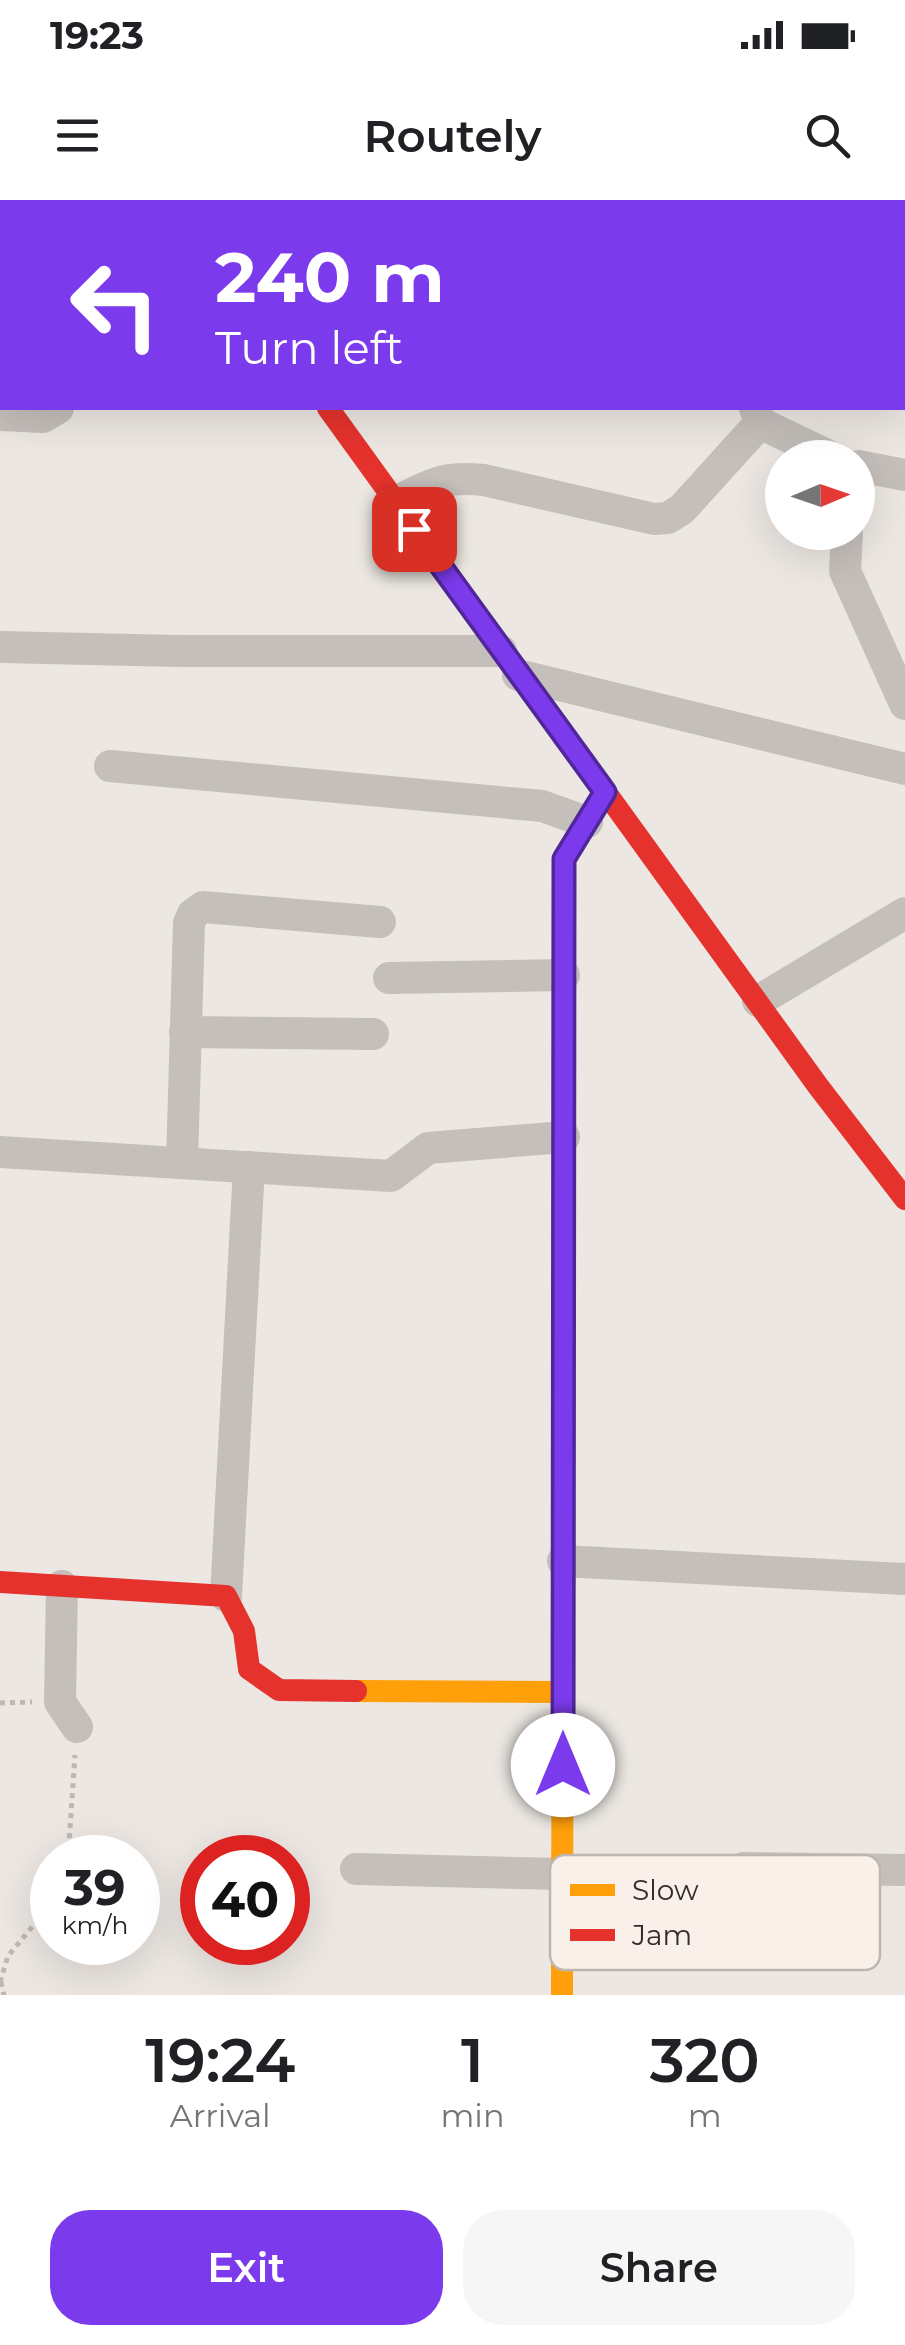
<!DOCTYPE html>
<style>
body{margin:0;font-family:Montserrat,sans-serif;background:#f6f6f6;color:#202124;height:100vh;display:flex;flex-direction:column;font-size:38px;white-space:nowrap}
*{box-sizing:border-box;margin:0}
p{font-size:32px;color:#757577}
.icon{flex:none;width:55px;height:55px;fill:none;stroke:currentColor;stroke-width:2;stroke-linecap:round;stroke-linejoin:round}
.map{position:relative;height:1795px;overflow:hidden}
.sheet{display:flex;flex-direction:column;background:#fff;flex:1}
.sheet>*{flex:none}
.banner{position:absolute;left:0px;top:0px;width:905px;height:210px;box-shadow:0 10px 40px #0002;background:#7c3aed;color:#fff;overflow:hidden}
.needle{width:65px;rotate:88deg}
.buttons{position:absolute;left:765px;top:240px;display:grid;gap:20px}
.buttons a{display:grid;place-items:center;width:110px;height:110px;border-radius:50%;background:#fff;box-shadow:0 10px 40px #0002;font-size:50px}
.speed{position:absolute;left:30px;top:1635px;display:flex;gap:20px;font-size:50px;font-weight:700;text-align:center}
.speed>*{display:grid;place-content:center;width:130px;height:130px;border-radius:50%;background:#fff;box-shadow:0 10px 40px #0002;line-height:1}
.speed small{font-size:25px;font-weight:400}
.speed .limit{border:15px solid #d22;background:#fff;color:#111}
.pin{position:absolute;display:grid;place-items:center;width:85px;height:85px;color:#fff;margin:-42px;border-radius:20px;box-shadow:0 5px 15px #0006}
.me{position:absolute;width:110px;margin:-55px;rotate:0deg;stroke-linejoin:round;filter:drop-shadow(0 0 8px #0008)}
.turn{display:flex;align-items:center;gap:35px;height:210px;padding:0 50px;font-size:45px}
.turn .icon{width:130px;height:130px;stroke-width:2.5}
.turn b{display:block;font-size:70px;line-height:85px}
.eta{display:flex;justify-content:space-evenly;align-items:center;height:170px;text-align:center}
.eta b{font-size:60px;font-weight:600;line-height:70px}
.button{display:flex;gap:20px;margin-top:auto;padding:20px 50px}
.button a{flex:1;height:115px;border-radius:40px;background:#7c3aed;color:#fff;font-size:40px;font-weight:600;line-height:115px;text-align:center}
.button a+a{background:#f6f6f6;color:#202124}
.status{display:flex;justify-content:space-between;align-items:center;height:70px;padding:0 50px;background:#fff;direction:ltr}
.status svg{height:28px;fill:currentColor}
header{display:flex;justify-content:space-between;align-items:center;height:130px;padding:0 50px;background:#fff;font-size:45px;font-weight:600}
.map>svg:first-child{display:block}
</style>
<div class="status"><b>19:23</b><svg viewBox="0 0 49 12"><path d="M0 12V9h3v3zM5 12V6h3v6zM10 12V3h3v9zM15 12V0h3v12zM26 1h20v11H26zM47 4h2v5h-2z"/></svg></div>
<header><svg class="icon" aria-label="menu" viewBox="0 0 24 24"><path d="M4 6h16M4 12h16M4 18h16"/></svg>Routely<svg class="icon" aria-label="search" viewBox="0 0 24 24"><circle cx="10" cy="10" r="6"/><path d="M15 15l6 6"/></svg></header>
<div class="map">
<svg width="905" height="1795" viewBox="0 0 905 1795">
<rect width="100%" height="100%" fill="#ece7e2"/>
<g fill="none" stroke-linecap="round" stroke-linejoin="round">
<g stroke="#beb7b3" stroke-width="5" stroke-dasharray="5 5" stroke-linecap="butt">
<path d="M0,1503L32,1502"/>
<path d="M68,1658L75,1555"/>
<path d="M0,1782L8,1756L52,1703"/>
<path d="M1,1782L4,1795"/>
</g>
<g stroke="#c5bfbb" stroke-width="32">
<path d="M183,0L185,2"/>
<path d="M651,0L653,2"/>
<path d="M780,0L781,2"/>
<path d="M127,2L129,0"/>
<path d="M848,2V0"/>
<path d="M902,156L905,155"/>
<path d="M902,179L905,183"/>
<path d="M755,208L760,223L833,258"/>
<path d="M0,215L43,217L58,208"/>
<path d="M858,266L905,275"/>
<path d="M395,302C433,284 440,276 484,280L654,319L668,318L682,309L760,223"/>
<path d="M847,332L845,371L905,504"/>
<path d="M0,447L179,451H501"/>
<path d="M518,475L905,569"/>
<path d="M110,566L542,606L587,622"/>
<path d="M389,778L564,775"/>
<path d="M758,801L905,713"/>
<path d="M185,832L373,834"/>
<path d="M0,952L391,976L428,948L564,937"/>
<path d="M182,963L189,723L193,714L203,707L380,722"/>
<path d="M563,1361L905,1379"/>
<path d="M62,1386L60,1502L77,1527"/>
<path d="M226,1396L249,967"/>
<path d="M743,1668L905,1670"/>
<path d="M356,1669L562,1674"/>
</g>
<g stroke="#ff9f0a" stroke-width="22">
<path d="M356,1491L563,1492"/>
<path d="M562,1795L563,1283"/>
</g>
<g stroke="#e5322d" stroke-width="22">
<path d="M328,208L818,886L905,999"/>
<path d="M563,1283L565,659L605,592"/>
<path d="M0,1382L226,1396L244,1431L249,1469L279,1490L356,1491"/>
</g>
</g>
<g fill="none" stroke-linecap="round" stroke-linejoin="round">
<g stroke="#51269a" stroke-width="25">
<path id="route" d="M414,329L605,592L564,659L563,1565"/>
</g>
<use href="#route" stroke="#7c3aed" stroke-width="18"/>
</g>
<rect x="550" y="1655" width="330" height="115" rx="15" fill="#f9f0e9" stroke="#beb5af" stroke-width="2.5"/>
<rect x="570" y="1684" width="45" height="12" fill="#ff9f0a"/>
<rect x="570" y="1729" width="45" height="12" fill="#e5322d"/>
<g font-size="28" fill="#362c29">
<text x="632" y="1700">Slow</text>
<text x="632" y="1745">Jam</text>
</g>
</svg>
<div class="buttons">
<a><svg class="needle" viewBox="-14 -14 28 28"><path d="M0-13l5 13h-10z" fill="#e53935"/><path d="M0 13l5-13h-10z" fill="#757577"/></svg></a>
</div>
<div class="speed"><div>39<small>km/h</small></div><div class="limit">40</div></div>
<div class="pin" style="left:414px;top:329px;background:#d93025"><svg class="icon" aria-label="arrive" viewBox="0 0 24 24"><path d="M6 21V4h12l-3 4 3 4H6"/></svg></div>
<svg class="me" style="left:563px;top:1565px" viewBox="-20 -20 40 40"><circle r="19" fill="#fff"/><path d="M0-13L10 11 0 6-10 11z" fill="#7c3aed"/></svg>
<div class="banner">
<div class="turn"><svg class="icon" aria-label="left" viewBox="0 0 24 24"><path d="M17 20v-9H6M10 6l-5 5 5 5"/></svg><div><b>240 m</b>Turn left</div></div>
</div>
</div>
<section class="sheet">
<div class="eta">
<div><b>19:24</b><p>Arrival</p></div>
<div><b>1</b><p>min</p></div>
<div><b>320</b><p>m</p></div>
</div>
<div class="button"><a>Exit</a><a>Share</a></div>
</section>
